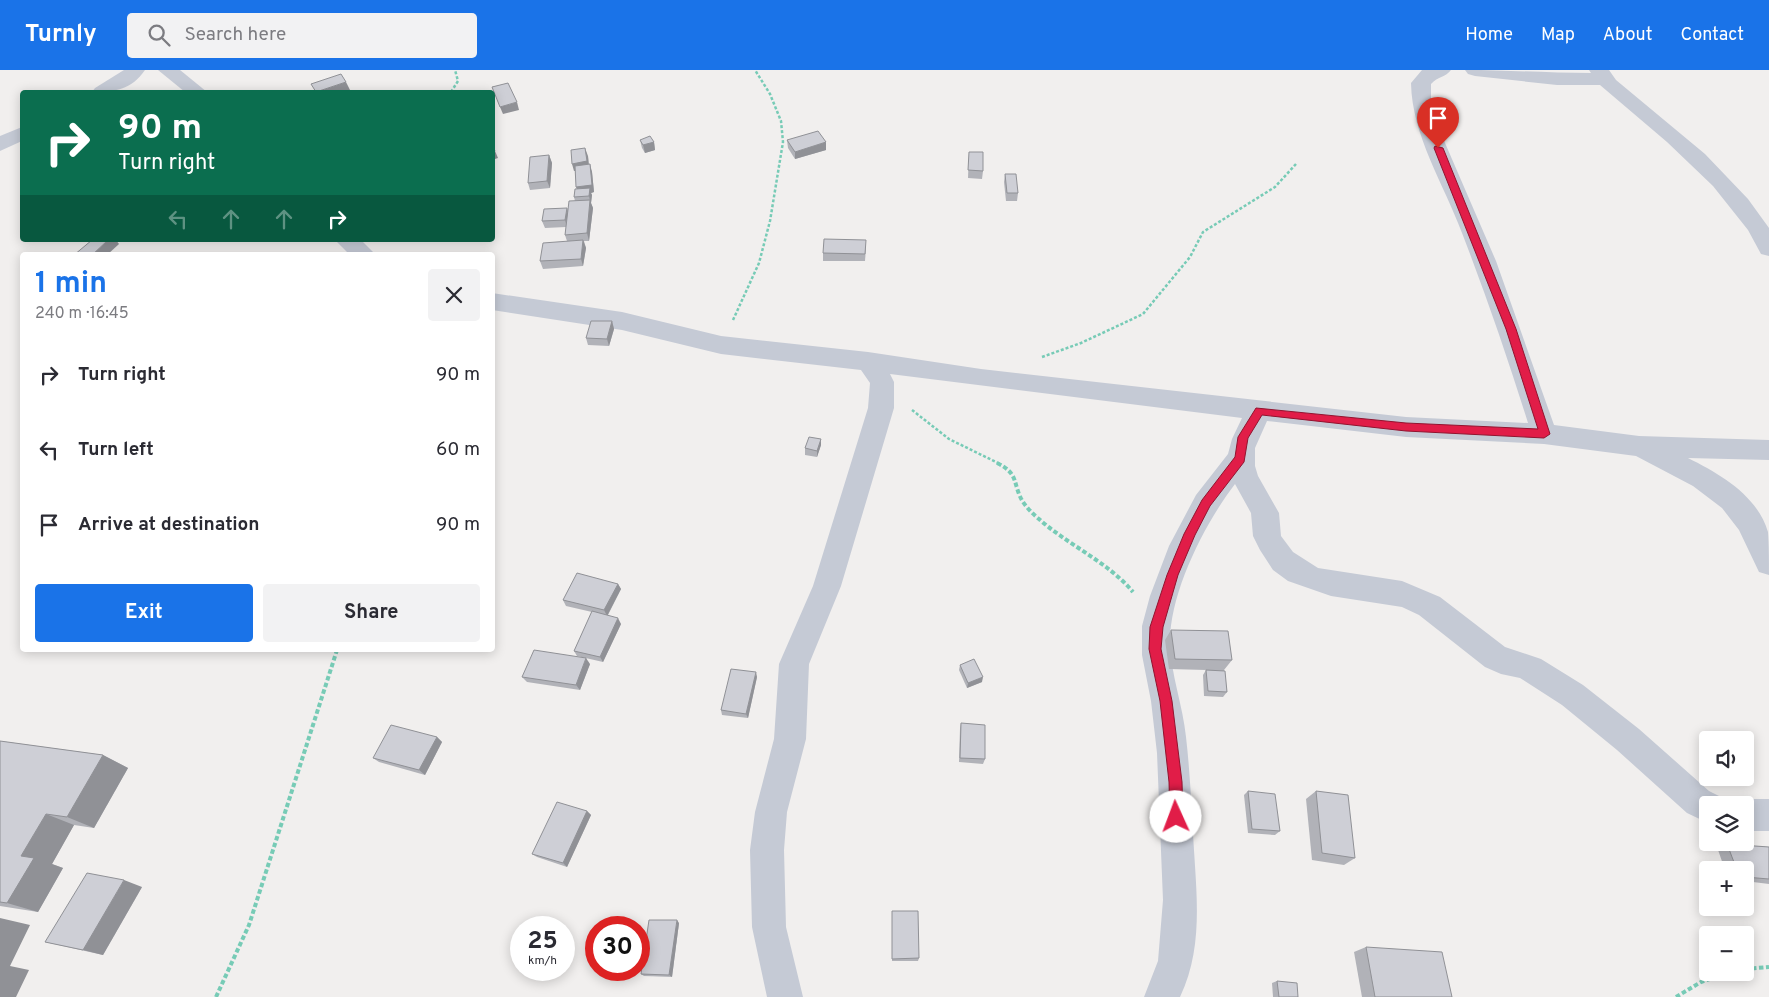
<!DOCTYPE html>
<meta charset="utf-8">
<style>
body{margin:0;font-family:Overpass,sans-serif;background:#f2f2f3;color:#2b2b33;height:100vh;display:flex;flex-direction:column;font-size:19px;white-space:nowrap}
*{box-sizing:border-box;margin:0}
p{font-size:16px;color:#7c7c81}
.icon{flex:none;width:28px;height:28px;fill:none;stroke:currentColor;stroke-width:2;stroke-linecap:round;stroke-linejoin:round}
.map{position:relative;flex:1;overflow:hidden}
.side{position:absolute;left:20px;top:182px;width:475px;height:400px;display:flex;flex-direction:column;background:#fff;border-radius:5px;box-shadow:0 2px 12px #0003}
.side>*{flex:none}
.banner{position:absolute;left:20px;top:20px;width:475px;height:152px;border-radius:5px;box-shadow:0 2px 12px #0003;background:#0b6e4f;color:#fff;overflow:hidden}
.buttons{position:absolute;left:1699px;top:661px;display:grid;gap:10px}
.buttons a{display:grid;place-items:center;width:55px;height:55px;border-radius:5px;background:#fff;box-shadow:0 2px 12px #0003;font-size:25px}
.speed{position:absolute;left:510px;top:846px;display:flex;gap:10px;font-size:25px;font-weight:700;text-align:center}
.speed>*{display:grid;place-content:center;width:65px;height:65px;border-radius:50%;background:#fff;box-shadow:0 2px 12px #0003;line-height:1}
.speed small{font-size:12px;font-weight:400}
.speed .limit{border:8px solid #d22;background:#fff;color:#111}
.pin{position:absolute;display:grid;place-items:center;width:42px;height:42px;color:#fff;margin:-51px -21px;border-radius:50% 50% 50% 0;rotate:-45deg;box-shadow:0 0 5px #0007}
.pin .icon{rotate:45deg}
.me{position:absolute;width:55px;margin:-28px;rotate:358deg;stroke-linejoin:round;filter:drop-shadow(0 0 4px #0008)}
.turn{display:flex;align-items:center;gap:18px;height:105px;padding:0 15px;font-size:22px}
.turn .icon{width:65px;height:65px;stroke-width:2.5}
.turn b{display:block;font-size:35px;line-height:42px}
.lanes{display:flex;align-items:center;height:48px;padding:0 15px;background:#0003;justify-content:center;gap:25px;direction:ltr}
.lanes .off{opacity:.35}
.round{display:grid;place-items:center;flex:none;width:52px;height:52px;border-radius:5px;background:#f2f2f3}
.summary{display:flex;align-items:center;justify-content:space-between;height:85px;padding:0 15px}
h1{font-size:30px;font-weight:700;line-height:38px;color:#1a73e8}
.cta{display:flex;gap:10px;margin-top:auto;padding:10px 15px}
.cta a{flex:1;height:58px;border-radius:5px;background:#1a73e8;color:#fff;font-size:20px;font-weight:700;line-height:58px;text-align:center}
.cta a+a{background:#f2f2f3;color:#2b2b33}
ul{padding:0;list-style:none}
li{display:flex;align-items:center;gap:15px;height:75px;padding:0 15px}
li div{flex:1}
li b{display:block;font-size:19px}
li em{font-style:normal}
header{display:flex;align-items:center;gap:30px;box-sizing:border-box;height:70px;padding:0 25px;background:#1a73e8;color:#fff}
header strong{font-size:24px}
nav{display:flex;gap:28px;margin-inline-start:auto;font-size:18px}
.search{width:350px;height:45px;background:#f2f2f3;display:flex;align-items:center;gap:12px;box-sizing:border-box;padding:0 18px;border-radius:5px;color:#7c7c81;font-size:19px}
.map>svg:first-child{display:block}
</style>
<header>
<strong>Turnly</strong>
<div class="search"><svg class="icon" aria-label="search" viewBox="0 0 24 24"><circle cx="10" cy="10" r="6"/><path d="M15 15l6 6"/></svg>Search here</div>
<nav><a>Home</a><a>Map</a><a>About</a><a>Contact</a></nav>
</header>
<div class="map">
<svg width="1769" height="927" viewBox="0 0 1769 927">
<rect width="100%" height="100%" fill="#f1efee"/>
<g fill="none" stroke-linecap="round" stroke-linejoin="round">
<g stroke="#77cbb6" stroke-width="2.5" stroke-dasharray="3 2" stroke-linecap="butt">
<path d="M451,22L458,11L455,0"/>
<path d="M733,250L759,193L770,151L783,72L781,51L770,24L755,0"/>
<path d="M1042,287L1081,273L1143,244L1190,187L1203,162L1275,117L1296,94"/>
<path d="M912,340L949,369L1000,394"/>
</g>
<g stroke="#77cbb6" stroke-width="4" stroke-dasharray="4.5 2.5" stroke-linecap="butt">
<path d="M997,393C1020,404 1012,414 1023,432C1027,438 1034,445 1039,449C1068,475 1108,492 1133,522"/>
<path d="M1745,899L1769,897"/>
<path d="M216,927L249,855L337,580"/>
<path d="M1676,927L1701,912L1729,902"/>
</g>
<g fill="#c5cad5" fill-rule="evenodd">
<path d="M124,0H145C131,20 115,22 92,22L95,18Z"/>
<path d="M158,0H180L207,22H185Z"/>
<path d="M1422,0H1451C1446,7 1437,7 1431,14V28L1439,59L1496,191L1554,355L1639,366L1769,370V390L1688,388C1720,404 1757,425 1768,462C1769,474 1769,492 1769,505L1759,502L1739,460L1722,438L1693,416L1636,386L1544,374L1406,367L1267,351L1255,378V396L1258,406L1279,443L1281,466L1293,482L1318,498L1402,511L1440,527L1505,577L1541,589L1583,615L1639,659L1709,721L1719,726L1723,735H1708V753L1687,743L1617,680L1562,635L1520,608L1501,604L1485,597L1419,545L1402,537L1331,526L1288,511L1273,500L1260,480L1253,466L1251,443L1235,414C1205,453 1169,523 1170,574C1171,605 1183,636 1186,667C1191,710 1192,753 1195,796C1198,841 1200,885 1180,927H1144L1158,891L1163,830L1157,683L1151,631L1142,585V556L1150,526L1169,476L1196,425L1228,384L1232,369L1242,348L890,304L894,312V338L841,516L809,594L806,669L787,742L784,780L786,857L803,927H767L752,857L750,780L755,742L774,669L779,594L813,516L868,338L870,313L861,300L721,284L622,260L492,240V223L622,242L721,266L868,282L981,299L1406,347L1528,353C1508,289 1486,225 1462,163C1444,114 1412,66 1411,13Z"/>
<path d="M1465,0C1508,0 1549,3 1591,3L1589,0H1609L1616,10L1705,84L1748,129L1769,158V186L1761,184L1748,160L1713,116L1667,72L1600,15H1557L1475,6L1468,4Z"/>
<path d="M22,57V71L0,81V66Z"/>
<path d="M335,170H361L376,185H350Z"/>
<path d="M1745,729H1769V761H1745V735H1733Z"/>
</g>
</g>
<g fill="#b1b2b8">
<path d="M640,70L654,72L655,80L645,83L642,78Z"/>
<path d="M787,70L826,80L795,89L788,78Z"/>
<path d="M969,82L983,101L982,109L968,108Z"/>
<path d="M549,85L552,93L550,118L530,120L528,113Z"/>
<path d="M588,86L589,95L592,102L594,122L591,123L592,125L591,133L593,138L589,171H584L586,178L583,196L543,199L540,191L567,171L565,165L566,157L545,158L542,151L567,138L568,142L575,131L574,127L577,118L575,101H574Z"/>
<path d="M1005,104L1018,123L1017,131H1006L1004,112Z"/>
<path d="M866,177L865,191H823V183Z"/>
<path d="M612,251L614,259L609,276L588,275L586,268Z"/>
<path d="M821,369V375L817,387L805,385V378Z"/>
<path d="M618,514L621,519L608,545L621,554L603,592L577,586L574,581L592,542L566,536L563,530Z"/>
<path d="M1171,560L1232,590L1224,600L1227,622L1223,627L1204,626L1203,605L1206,600L1169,599L1165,570Z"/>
<path d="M590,594L580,620L527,612L522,607Z"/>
<path d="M960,595L982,612L967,618L959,600Z"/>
<path d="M757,607L748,648L722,645L721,640Z"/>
<path d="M961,653L985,689L983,694L959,692L960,658Z"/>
<path d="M437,667L442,672L425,705L379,692L373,688Z"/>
<path d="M0,671L103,685L128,698L94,758L74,755L52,794L63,798L38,842L0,836Z"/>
<path d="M1248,721L1280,761L1275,765L1248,763L1244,725Z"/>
<path d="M1316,721L1355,788L1344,795L1312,790L1306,729Z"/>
<path d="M587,741L591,745L567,797L537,787L532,784Z"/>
<path d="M1727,774L1769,777V814L1745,811V800H1725L1717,777Z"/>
<path d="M142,817L103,885L45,872Z"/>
<path d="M892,841L919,888L918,891H892Z"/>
<path d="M679,853L672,907L644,906L641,904Z"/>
<path d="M1366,877L1452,927H1362L1354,882Z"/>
<path d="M1277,911L1298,927H1273L1272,913Z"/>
</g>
<g fill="#909196">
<path d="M346,12L350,20L342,22H316Z"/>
<path d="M517,32L519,40L503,44L500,37Z"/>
<path d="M654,72L655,80L645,83L643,75Z"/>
<path d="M826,72V80L795,89V82Z"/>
<path d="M585,78L588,86L589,99L574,101L572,94Z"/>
<path d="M492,81H495L498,88L492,90Z"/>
<path d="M549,85L552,93L550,118L547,111Z"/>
<path d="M590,94L592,102L594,122L591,123L592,125L591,133L593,138L589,171L587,163L590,131L589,126L579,124L576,117Z"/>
<path d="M567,138L569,146L567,157L565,150Z"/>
<path d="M108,170H116L119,174L107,185H92Z"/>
<path d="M583,170L586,178L583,196L581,189Z"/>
<path d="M612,251L614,259L609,276L607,269Z"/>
<path d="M821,369V375L817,387V381Z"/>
<path d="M618,514L621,519L607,546L604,540Z"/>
<path d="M618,548L621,554L603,592L600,587Z"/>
<path d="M586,588L590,594L580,620L576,615Z"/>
<path d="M756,602L757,607L748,648L746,644Z"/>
<path d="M983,607L982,612L967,618L968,613Z"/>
<path d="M437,667L442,672L425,705L419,700Z"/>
<path d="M103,685L128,698L94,758L67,747Z"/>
<path d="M587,741L591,745L567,797L563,793Z"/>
<path d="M46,744L74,755L52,794L63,798L38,842L7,833L21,786Z"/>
<path d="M124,810L142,817L103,885L83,880Z"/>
<path d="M0,848L30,855L10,896L29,900L16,927H0Z"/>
<path d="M677,850L679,853L672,907L669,905Z"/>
</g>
<g fill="#cecfd6" stroke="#909196">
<path d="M341,4L346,12L316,22L311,14Z"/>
<path d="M508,13L517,32L500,37L492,17Z"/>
<path d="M818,61L826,72L795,82L787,70Z"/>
<path d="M650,66L654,72L643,75L640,70Z"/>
<path d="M492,74L495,81H492Z"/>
<path d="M585,78L587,91L572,94L571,80Z"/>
<path d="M969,82H983V101L968,100Z"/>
<path d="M549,85L547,111L528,113L530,87Z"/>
<path d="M590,94L592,115L576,117L575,96Z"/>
<path d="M1005,104H1016L1018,123H1007Z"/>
<path d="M590,118L589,126L574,127L575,119Z"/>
<path d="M590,130L587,163L565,165L569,131Z"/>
<path d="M567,138L565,150L542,151L544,139Z"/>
<path d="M824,169L866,170L865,184L823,183Z"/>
<path d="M92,170H108L92,185H74Z"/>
<path d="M583,170L581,189L540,191L543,173Z"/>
<path d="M591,251H612L607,269L586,268Z"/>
<path d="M809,367L821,369L817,381L805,378Z"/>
<path d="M577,503L618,514L604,540L563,530Z"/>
<path d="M592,541L618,548L600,587L574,581Z"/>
<path d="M1171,560L1228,561L1232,590L1175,589Z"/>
<path d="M534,580L586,588L576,615L522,607Z"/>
<path d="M974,589L983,607L968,613L960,595Z"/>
<path d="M731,599L756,602L746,644L721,640Z"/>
<path d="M1206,600L1225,601L1227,622L1208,621Z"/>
<path d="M961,653L985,655V689L960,688Z"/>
<path d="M391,655L437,667L419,700L373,688Z"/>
<path d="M0,671L103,685L67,747L46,744L21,786L34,788L7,833L0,832Z"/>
<path d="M1248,721L1275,724L1280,761L1252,759Z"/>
<path d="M1316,721L1348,725L1355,788L1322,783Z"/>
<path d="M557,732L587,741L563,793L532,784Z"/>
<path d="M1727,774L1769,777V809L1745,807V800H1737Z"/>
<path d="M87,803L124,810L83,880L45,872Z"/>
<path d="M892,841H918L919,888L892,889Z"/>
<path d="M649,850H677L669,905L641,904Z"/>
<path d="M1366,877L1442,882L1452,927H1375Z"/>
<path d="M1277,911L1297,913L1298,927H1279Z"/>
</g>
<path fill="#e11d48" stroke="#92132f" d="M1435,76L1443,78L1516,259L1550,364L1544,368L1406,361L1262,345L1248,368L1244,392L1210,436L1195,465L1178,505L1163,557L1161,579L1172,631L1182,712L1183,747L1181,752L1176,754L1172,752L1170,747L1169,712L1160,631L1149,579L1150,557L1167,505L1184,464L1202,430L1235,387L1238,367L1256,338L1406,353L1538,359L1506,259L1434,78Z"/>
</svg>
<div class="buttons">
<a><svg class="icon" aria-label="sound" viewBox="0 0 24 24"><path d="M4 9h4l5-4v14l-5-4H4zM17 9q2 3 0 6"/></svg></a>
<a><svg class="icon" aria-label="layers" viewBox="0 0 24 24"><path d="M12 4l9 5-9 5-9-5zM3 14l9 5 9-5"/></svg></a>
<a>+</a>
<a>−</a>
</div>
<div class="speed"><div>25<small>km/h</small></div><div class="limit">30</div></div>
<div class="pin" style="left:1438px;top:78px;background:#d93025"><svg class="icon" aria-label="arrive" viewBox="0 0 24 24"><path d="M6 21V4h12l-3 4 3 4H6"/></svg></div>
<svg class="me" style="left:1176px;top:747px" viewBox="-20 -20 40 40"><circle r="19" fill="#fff"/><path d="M0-13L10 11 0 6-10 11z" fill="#e11d48"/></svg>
<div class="banner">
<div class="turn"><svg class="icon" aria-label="right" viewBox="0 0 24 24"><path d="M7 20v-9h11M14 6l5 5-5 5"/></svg><div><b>90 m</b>Turn right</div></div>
<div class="lanes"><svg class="icon off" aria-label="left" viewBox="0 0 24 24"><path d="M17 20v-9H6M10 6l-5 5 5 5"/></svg><svg class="icon off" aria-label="ahead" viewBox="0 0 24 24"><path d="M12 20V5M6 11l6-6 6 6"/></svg><svg class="icon off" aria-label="ahead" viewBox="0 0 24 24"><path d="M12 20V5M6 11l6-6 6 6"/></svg><svg class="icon" aria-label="right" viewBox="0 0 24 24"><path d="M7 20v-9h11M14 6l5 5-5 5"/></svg></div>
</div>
<section class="side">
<div class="summary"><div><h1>1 min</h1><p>240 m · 16:45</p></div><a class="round"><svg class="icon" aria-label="close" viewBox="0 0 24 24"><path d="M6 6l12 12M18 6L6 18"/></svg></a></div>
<ul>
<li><svg class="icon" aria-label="right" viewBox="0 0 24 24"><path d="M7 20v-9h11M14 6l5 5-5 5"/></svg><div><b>Turn right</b></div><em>90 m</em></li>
<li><svg class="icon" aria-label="left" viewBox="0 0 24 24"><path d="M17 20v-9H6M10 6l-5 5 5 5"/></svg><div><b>Turn left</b></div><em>60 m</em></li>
<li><svg class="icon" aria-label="arrive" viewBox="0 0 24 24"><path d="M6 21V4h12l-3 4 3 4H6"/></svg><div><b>Arrive at destination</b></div><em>90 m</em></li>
</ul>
<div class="cta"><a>Exit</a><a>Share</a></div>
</section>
</div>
